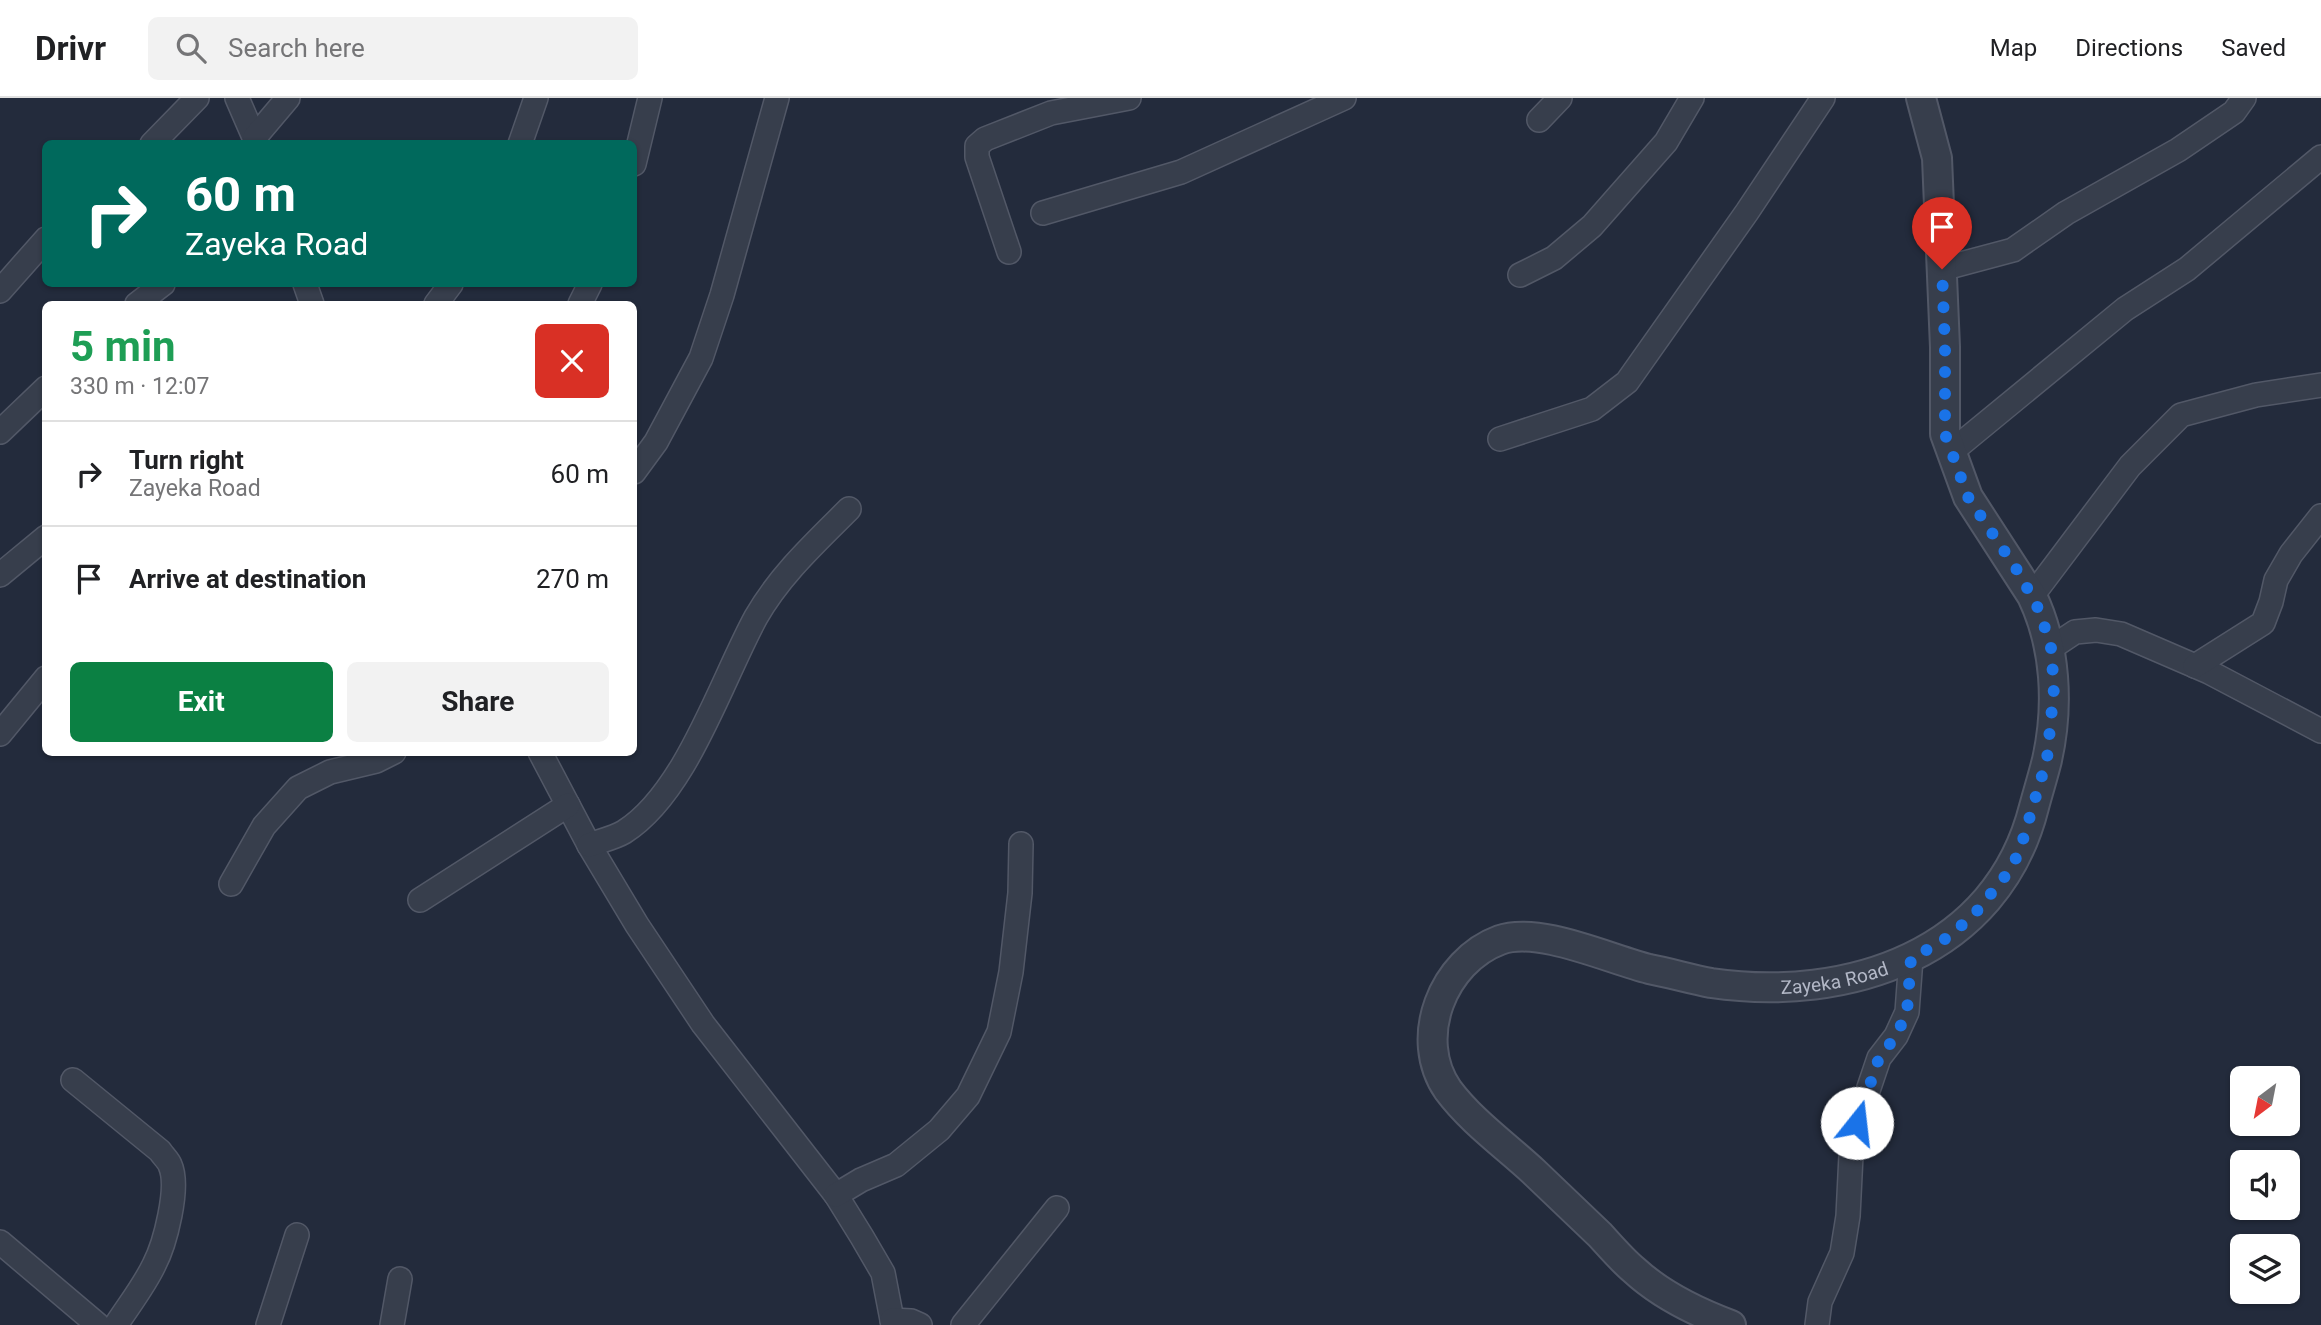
<!DOCTYPE html>
<meta charset="utf-8">
<style>
body{margin:0;font-family:Roboto,sans-serif;background:#f2f2f2;color:#202124;height:100vh;display:flex;flex-direction:column;font-size:26px;white-space:nowrap}
*{box-sizing:border-box;margin:0}
p{font-size:23px;color:#757577}
.icon{flex:none;width:38px;height:38px;fill:none;stroke:currentColor;stroke-width:2;stroke-linecap:round;stroke-linejoin:round}
.map{position:relative;flex:1;overflow:hidden}
.sheet{position:absolute;left:42px;top:203px;width:595px;height:455px;display:flex;flex-direction:column;background:#fff;border-radius:10px;box-shadow:0 2px 5px #0004}
.sheet>*{flex:none}
.hud{position:absolute;left:42px;top:42px;width:595px;height:147px;border-radius:10px;box-shadow:0 2px 5px #0004;background:#00695c;color:#fff;overflow:hidden}
.needle{width:46px;rotate:212deg}
.controls{position:absolute;left:2230px;top:968px;display:grid;gap:14px}
.controls a{display:grid;place-items:center;width:70px;height:70px;border-radius:10px;background:#fff;box-shadow:0 2px 5px #0004;font-size:35px}
.pin{position:absolute;display:grid;place-items:center;width:60px;height:60px;color:#fff;margin:-72px -30px;border-radius:50% 50% 50% 0;rotate:-45deg;box-shadow:0 0 7px #0007}
.pin .icon{rotate:45deg}
.me{position:absolute;width:77px;margin:-38px;rotate:16deg;stroke-linejoin:round;filter:drop-shadow(0 0 5px #0008)}
.turn{display:flex;align-items:center;gap:24px;height:147px;padding:0 28px;font-size:32px}
.turn .icon{width:91px;height:91px;stroke-width:2.5}
.turn b{display:block;font-size:49px;line-height:60px}
.round{display:grid;place-items:center;flex:none;width:74px;height:74px;border-radius:10px;background:#f2f2f2}
.headline{display:flex;align-items:center;justify-content:space-between;height:119px;padding:0 28px}
h1{font-size:42px;font-weight:700;line-height:52px;color:#1e9e55}
.button{display:flex;gap:14px;margin-top:auto;padding:14px 28px}
.button a{flex:1;height:80px;border-radius:10px;background:#0b8043;color:#fff;font-size:28px;font-weight:700;line-height:80px;text-align:center}
.button a+a{background:#f2f2f2;color:#202124}
ul{padding:0;list-style:none}
li{display:flex;align-items:center;gap:21px;height:105px;padding:0 28px;border-top:2px solid #e0e0e0}
li div{flex:1}
li b{display:block;font-size:26px}
li em{font-style:normal}
header{display:flex;align-items:center;gap:42px;box-sizing:border-box;height:98px;padding:0 35px;background:#fff;border-bottom:2px solid #e0e0e0}
header strong{font-size:33px}
nav{display:flex;gap:38px;margin-inline-start:auto;font-size:24px}
.search{width:490px;height:63px;background:#f2f2f2;display:flex;align-items:center;gap:18px;box-sizing:border-box;padding:0 24px;border-radius:10px;color:#757577;font-size:26px}
.map>svg:first-child{display:block}
</style>
<header>
<strong>Drivr</strong>
<div class="search"><svg class="icon" aria-label="search" viewBox="0 0 24 24"><circle cx="10" cy="10" r="6"/><path d="M15 15l6 6"/></svg>Search here</div>
<nav><a>Map</a><a>Directions</a><a>Saved</a></nav>
</header>
<div class="map">
<svg width="2321" height="1227" viewBox="0 0 2321 1227">
<rect width="100%" height="100%" fill="#232b3c"/>
<g fill="none" stroke-linecap="round" stroke-linejoin="round">
<g stroke="#525867" stroke-width="26">
<g id="minor">
<path d="M237,0L257,46"/>
<path d="M1539,22L1560,0"/>
<path d="M255,39L288,0"/>
<path d="M152,46L197,0"/>
<path d="M520,46L536,0"/>
<path d="M634,66L650,0"/>
<path d="M1043,115L1181,74L1344,0"/>
<path d="M1009,154L977,59V48L985,41L1051,15L1129,0"/>
<path d="M1942,171L2013,152L2066,115L2178,52L2234,14L2244,0"/>
<path d="M1520,177L1554,160L1592,128L1666,44L1692,0"/>
<path d="M305,186L312,206"/>
<path d="M0,193L46,141"/>
<path d="M137,206L163,186"/>
<path d="M436,206L451,186"/>
<path d="M580,206L590,186"/>
<path d="M0,334L46,290"/>
<path d="M1500,341L1592,311L1627,284L1747,114L1823,0"/>
<path d="M1951,354L2125,211L2187,171L2321,59"/>
<path d="M634,374L656,344L701,260L722,197L777,0"/>
<path d="M0,477L46,439"/>
<path d="M2032,498L2130,368L2181,317L2256,297L2321,287"/>
<path d="M2051,550L2075,534L2096,532L2121,536L2209,574L2321,633"/>
<path d="M2195,568L2263,525L2271,504L2276,482L2291,456L2321,418"/>
<path d="M0,636L46,580"/>
<path d="M540,654L589,747L637,827L703,926L836,1097L862,1139L883,1175L893,1227"/>
<path d="M589,747C600,743 614,740 624,734C686,695 721,583 756,519C780,477 815,445 849,411"/>
<path d="M231,786L264,728L298,690L330,674L376,663L394,654"/>
<path d="M420,802L568,707"/>
<path d="M73,982L160,1053C163,1058 168,1062 170,1067C180,1089 165,1146 154,1167C144,1188 129,1207 116,1227"/>
<path d="M836,1097L861,1082L896,1067L939,1032L968,998L999,934L1011,874L1020,795L1021,746"/>
<path d="M0,1144L98,1227"/>
<path d="M892,1222L911,1223L920,1227"/>
<path d="M268,1227L297,1137"/>
<path d="M392,1227L400,1181"/>
<path d="M963,1227L1057,1110"/>
<path d="M1817,1227L1820,1204L1842,1155L1848,1118L1851,1057L1857,1025L1879,960L1896,938L1907,914L1911,860"/>
</g>
</g>
<g stroke="#525867" stroke-width="32">
<g id="tertiary">
<path id="s1" d="M1731,1227C1696,1214 1661,1197 1634,1172C1622,1162 1611,1149 1600,1137C1578,1116 1556,1095 1534,1074C1506,1048 1471,1023 1448,992C1412,940 1443,863 1500,842C1539,828 1609,861 1649,871C1670,875 1690,881 1711,885C1848,905 1997,856 2034,709C2038,694 2043,678 2047,662C2059,608 2056,548 2032,498L1968,399L1945,336V249L1937,60L1921,0"/>
</g>
</g>
<use href="#minor" stroke="#373e4c" stroke-width="23"/>
<use href="#tertiary" stroke="#373e4c" stroke-width="28"/>
</g>
<g fill="none" stroke-linecap="round" stroke-linejoin="round">
<path stroke="#1a73e8" stroke-width="12" stroke-dasharray="0 21.6" d="M1857,1025L1879,960L1896,938L1907,914L1911,860L1940,845L1973,818L2006,777L2019,755L2047,661L2054,590L2051,550L2040,514L2019,475L1968,399L1945,336V249L1942,171"/>
</g>
<g text-anchor="middle" dominant-baseline="central" stroke-width="5" stroke-linejoin="round" paint-order="stroke">
<g font-size="19" fill="#b3b8c7" stroke="#1c2331">
<text stroke="none"><textPath href="#s1" startOffset="894">Zayeka Road</textPath></text>
</g>
</g>
</svg>
<div class="controls">
<a><svg class="needle" viewBox="-14 -14 28 28"><path d="M0-13l5 13h-10z" fill="#e53935"/><path d="M0 13l5-13h-10z" fill="#757577"/></svg></a>
<a><svg class="icon" aria-label="sound" viewBox="0 0 24 24"><path d="M4 9h4l5-4v14l-5-4H4zM17 9q2 3 0 6"/></svg></a>
<a><svg class="icon" aria-label="layers" viewBox="0 0 24 24"><path d="M12 4l9 5-9 5-9-5zM3 14l9 5 9-5"/></svg></a>
</div>
<div class="pin" style="left:1942px;top:171px;background:#d93025"><svg class="icon" aria-label="arrive" viewBox="0 0 24 24"><path d="M6 21V4h12l-3 4 3 4H6"/></svg></div>
<svg class="me" style="left:1857px;top:1025px" viewBox="-20 -20 40 40"><circle r="19" fill="#fff"/><path d="M0-13L10 11 0 6-10 11z" fill="#1a73e8"/></svg>
<div class="hud">
<div class="turn"><svg class="icon" aria-label="right" viewBox="0 0 24 24"><path d="M7 20v-9h11M14 6l5 5-5 5"/></svg><div><b>60 m</b>Zayeka Road</div></div>
</div>
<section class="sheet">
<div class="headline"><div><h1>5 min</h1><p>330 m · 12:07</p></div><a class="round" style="background:#d93025;color:#fff"><svg class="icon" aria-label="close" viewBox="0 0 24 24"><path d="M6 6l12 12M18 6L6 18"/></svg></a></div>
<ul>
<li><svg class="icon" aria-label="right" viewBox="0 0 24 24"><path d="M7 20v-9h11M14 6l5 5-5 5"/></svg><div><b>Turn right</b><p>Zayeka Road</p></div><em>60 m</em></li>
<li><svg class="icon" aria-label="arrive" viewBox="0 0 24 24"><path d="M6 21V4h12l-3 4 3 4H6"/></svg><div><b>Arrive at destination</b></div><em>270 m</em></li>
</ul>
<div class="button"><a>Exit</a><a>Share</a></div>
</section>
</div>
